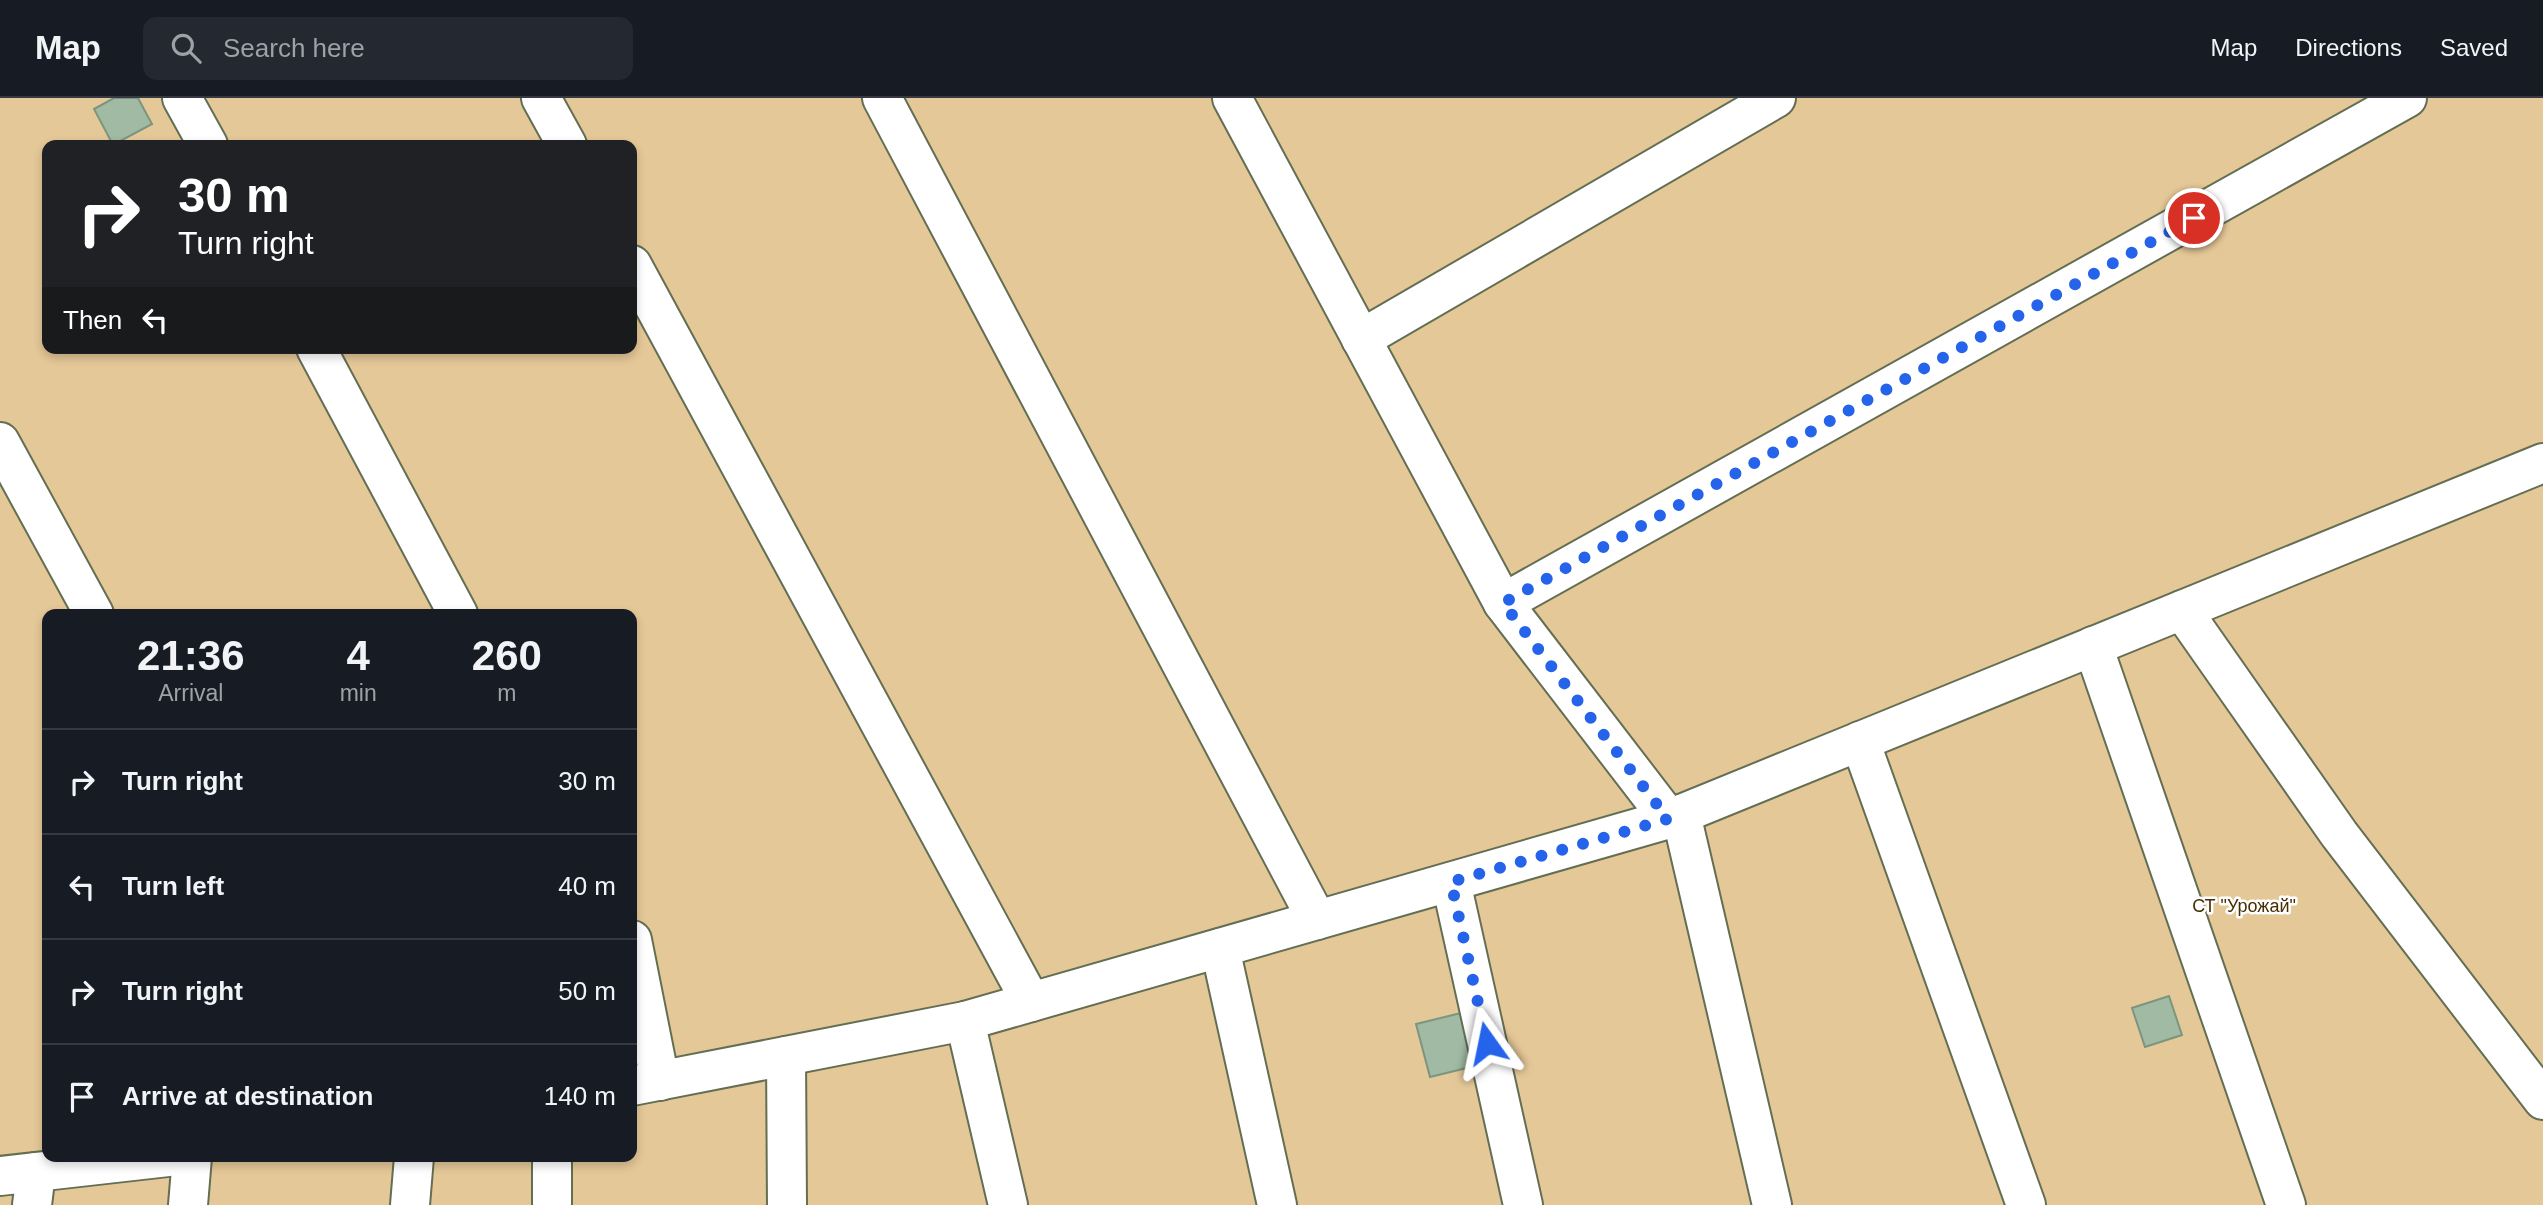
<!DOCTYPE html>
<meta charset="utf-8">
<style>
body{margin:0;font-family:Helvetica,sans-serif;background:#242831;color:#f1f3f6;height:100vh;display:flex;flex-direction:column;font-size:26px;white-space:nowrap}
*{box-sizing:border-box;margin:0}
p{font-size:23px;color:#9ea1a6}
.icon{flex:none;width:38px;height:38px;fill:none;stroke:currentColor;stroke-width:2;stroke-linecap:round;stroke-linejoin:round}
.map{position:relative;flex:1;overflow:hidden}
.details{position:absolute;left:42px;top:511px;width:595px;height:553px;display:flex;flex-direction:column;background:#171b24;border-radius:14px;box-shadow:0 4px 10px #0003}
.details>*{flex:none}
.hud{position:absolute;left:42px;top:42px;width:595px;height:214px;border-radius:14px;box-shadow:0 4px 10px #0003;background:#202124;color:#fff;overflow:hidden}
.pin{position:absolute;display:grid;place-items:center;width:60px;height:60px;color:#fff;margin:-30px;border:4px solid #fff;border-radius:50%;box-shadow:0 2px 7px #0007}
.me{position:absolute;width:77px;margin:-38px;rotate:348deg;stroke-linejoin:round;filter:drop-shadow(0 0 5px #0008)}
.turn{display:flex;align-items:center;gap:24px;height:147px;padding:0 21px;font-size:32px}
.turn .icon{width:91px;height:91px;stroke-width:2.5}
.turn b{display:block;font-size:49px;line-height:60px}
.then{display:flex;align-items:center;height:66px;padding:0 21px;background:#0003;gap:14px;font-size:26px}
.eta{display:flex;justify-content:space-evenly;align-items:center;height:119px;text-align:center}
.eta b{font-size:42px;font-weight:700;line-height:49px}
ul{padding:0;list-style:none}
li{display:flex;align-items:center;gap:21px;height:105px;padding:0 21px;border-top:2px solid #363941}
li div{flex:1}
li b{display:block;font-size:26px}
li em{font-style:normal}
header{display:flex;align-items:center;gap:42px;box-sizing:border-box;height:98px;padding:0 35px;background:#171b24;border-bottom:2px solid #363941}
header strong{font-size:33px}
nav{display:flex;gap:38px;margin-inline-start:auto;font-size:24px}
.search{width:490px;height:63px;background:#242831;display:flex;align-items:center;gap:18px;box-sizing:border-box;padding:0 24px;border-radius:14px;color:#9ea1a6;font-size:26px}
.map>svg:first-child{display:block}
</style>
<header>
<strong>Map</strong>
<div class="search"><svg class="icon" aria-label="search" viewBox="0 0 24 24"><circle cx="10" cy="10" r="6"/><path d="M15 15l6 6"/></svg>Search here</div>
<nav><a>Map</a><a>Directions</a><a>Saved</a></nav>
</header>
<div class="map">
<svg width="2543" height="1107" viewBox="0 0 2543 1107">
<rect width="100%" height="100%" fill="#eaf7d9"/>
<path fill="#e5c898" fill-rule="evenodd" d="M0,0H2543V1107H0ZM47,47H632V250H47ZM47,516H632V1059H47Z"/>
<g fill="#a0baa3" stroke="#7c957f" stroke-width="2">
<path d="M114,0H138L152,26L113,47L94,11Z"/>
<path d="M2169,898L2182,937L2145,949L2132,910Z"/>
<path d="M1461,915L1475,968L1430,979L1416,926Z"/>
</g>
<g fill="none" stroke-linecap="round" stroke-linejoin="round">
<g stroke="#636e53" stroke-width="42">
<g id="minor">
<path d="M182,0L208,47"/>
<path d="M541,0L567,47"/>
<path d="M882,0L1317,822"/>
<path d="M1232,0L1503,505"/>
<path d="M632,167L1031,904"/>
<path d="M1361,241L1776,0"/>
<path d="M316,250L458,516"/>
<path d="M0,344L94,516"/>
<path d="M2182,512L2339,736L2543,1002"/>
<path d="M2093,548L2286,1107"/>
<path d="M1860,643L2026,1107"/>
<path d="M1681,716L1772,1107"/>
<path d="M1669,721L1503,505L2407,0"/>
<path d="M1451,784L1523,1107"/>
<path d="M632,842L660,983"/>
<path d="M1220,850L1277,1107"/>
<path d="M965,923L1008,1107"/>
<path d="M786,958L787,1107"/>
<path d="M632,988L965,923L1669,721L2543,365"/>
<path d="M552,1059V1107"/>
<path d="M0,1078L168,1059"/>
<path d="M32,1107L36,1074"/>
<path d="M188,1107L192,1059"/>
<path d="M410,1107L414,1059"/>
</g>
</g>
<use href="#minor" stroke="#fff" stroke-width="38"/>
</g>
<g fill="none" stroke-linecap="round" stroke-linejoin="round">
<path stroke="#2563eb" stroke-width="12" stroke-dasharray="0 21.6" d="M1487,945L1451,784L1668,721L1503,505L2194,120"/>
</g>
<g text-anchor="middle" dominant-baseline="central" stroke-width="5" stroke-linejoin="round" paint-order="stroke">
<g font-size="18" fill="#452f03" stroke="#fff">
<text x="2244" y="808">СТ "Урожай"</text>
</g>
</g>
</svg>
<div class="pin" style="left:2194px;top:120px;background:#d93025"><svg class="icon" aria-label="arrive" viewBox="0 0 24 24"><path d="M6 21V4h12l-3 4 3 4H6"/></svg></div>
<svg class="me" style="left:1487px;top:945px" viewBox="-20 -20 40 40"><path d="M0-17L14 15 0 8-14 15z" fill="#2563eb" stroke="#fff" stroke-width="4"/></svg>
<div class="hud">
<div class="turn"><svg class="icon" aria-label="right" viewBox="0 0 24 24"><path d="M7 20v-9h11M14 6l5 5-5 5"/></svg><div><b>30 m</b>Turn right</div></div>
<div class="then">Then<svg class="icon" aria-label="left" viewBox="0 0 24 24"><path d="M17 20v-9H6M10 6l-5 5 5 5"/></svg></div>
</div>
<section class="details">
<div class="eta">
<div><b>21:36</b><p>Arrival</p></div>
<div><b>4</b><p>min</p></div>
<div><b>260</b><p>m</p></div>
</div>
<ul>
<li><svg class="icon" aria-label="right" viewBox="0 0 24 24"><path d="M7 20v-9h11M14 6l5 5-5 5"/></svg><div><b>Turn right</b></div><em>30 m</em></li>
<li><svg class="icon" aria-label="left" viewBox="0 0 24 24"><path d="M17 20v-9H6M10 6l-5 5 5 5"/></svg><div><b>Turn left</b></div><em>40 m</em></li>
<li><svg class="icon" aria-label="right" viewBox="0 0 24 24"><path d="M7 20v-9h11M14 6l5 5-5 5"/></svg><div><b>Turn right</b></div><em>50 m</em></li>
<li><svg class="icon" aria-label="arrive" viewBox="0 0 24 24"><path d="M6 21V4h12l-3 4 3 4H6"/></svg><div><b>Arrive at destination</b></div><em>140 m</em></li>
</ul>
</section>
</div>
